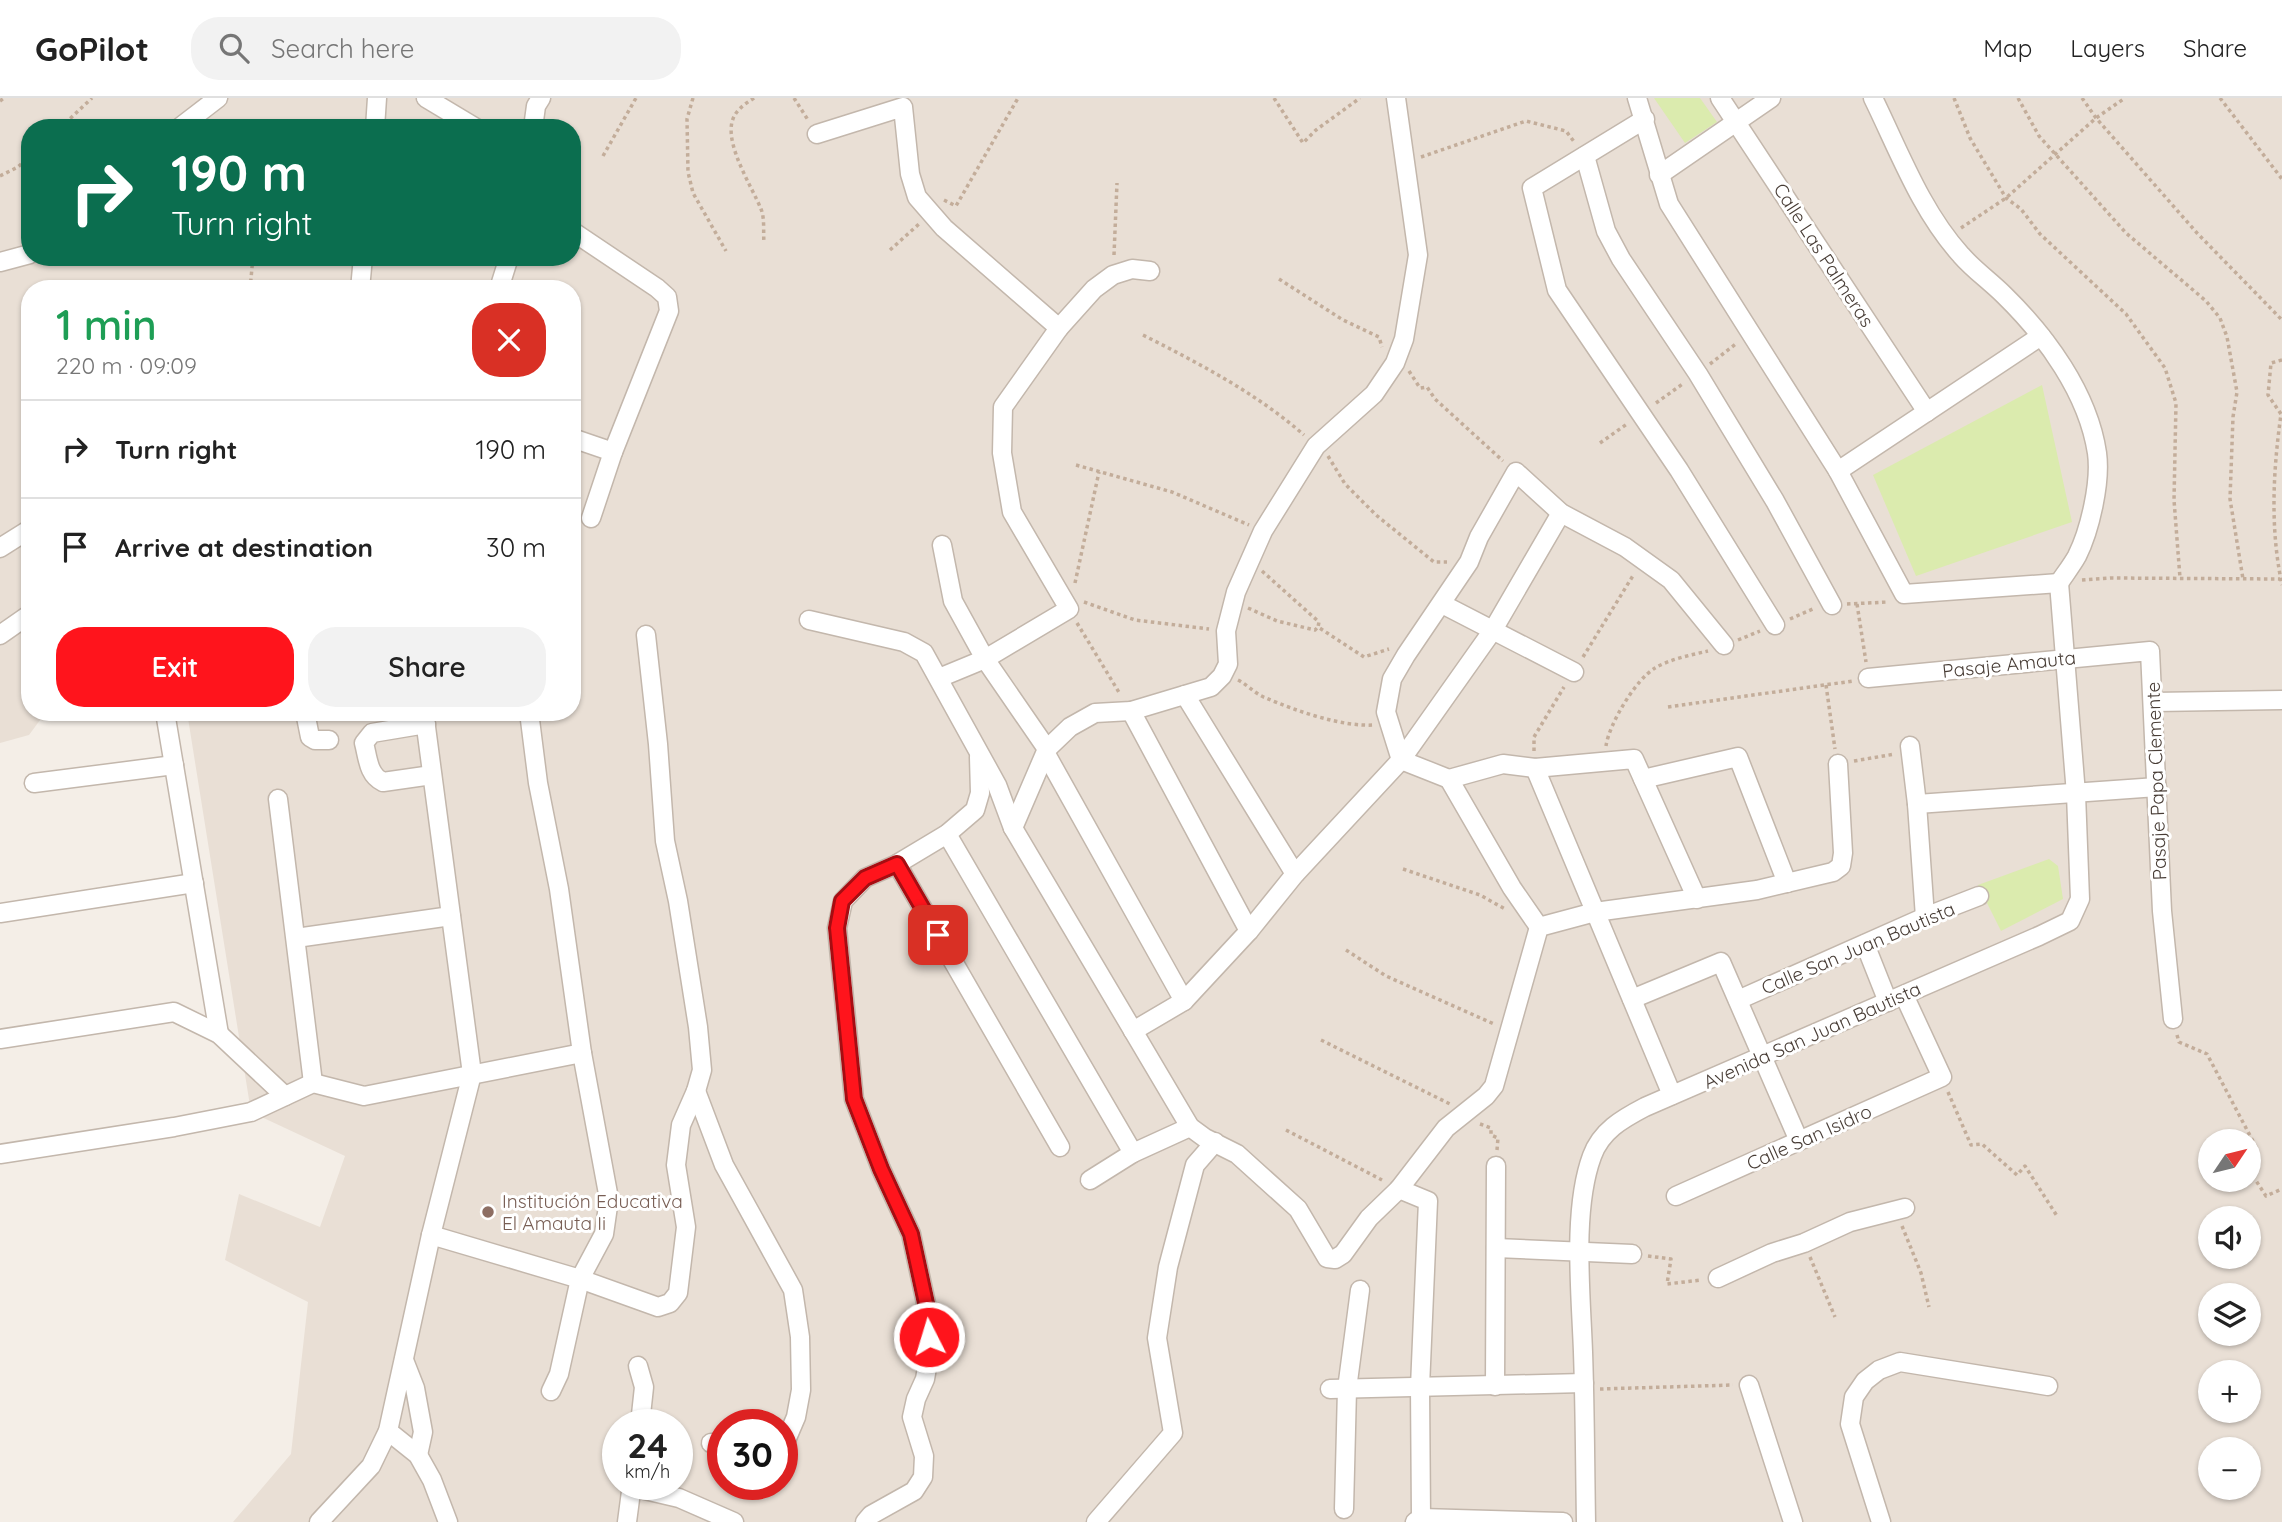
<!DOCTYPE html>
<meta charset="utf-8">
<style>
body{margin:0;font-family:Quicksand,sans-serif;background:#f2f2f2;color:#222;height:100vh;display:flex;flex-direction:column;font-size:26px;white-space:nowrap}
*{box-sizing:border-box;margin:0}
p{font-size:23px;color:#767676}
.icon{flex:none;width:38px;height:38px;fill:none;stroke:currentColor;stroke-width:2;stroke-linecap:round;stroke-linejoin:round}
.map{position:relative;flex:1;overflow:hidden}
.drawer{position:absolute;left:21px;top:182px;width:560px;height:441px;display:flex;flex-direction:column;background:#fff;border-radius:28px;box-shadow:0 2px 5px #0004}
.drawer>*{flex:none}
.top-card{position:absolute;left:21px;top:21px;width:560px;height:147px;border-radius:28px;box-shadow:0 2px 5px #0004;background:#0b6e4f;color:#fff;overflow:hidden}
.needle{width:46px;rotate:55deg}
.controls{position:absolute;left:2198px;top:1031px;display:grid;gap:14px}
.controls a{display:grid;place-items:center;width:63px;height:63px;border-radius:50%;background:#fff;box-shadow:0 2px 5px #0004;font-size:35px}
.speed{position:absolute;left:602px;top:1311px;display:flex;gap:14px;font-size:35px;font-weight:700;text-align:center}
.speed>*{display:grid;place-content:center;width:91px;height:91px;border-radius:50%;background:#fff;box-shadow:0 2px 5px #0004;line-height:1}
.speed small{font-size:18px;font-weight:400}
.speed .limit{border:10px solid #d22;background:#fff;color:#111}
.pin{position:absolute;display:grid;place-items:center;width:60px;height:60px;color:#fff;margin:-30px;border-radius:14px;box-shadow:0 4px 10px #0006}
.me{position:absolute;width:77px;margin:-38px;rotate:355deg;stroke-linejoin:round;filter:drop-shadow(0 0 5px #0008)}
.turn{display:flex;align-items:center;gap:24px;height:147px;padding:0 35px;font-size:32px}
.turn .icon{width:91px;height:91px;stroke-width:2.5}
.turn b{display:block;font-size:49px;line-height:60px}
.round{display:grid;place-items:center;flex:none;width:74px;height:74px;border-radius:28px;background:#f2f2f2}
.summary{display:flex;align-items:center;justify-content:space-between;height:119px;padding:0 35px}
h1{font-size:42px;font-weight:600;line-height:52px;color:#1e9e55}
.action{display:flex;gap:14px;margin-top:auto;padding:14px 35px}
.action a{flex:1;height:80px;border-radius:28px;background:#ff141c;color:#fff;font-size:28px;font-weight:600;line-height:80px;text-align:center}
.action a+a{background:#f2f2f2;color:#222}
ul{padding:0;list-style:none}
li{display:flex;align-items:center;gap:21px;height:98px;padding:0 35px;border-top:2px solid #e0e0e0}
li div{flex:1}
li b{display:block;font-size:26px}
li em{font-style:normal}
header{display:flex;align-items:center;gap:42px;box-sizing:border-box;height:98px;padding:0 35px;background:#fff;border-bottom:2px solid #e0e0e0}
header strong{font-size:33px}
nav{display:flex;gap:38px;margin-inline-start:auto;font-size:24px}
.search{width:490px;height:63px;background:#f2f2f2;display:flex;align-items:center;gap:18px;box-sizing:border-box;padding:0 24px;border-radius:28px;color:#767676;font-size:26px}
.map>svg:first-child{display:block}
</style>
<header>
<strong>GoPilot</strong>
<div class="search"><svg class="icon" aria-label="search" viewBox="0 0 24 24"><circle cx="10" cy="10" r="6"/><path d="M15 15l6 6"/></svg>Search here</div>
<nav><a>Map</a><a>Layers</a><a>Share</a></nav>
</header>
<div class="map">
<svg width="2282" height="1424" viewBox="0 0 2282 1424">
<rect width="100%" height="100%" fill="#f4eee7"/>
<path fill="#e9dfd5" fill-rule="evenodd" d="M0,0H2282V1424H233L291,1356L308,1204L225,1162L239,1096L320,1129L345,1058L251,1014L187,614H572V191H30V614H46L29,637L0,645ZM30,30H572V159H30ZM2210,1043H2249V1082H2210ZM2210,1120H2249V1158H2210ZM2210,1197H2249V1236H2210ZM2210,1274H2249V1312H2210ZM618,1326H677V1386H618ZM723,1326H782V1386H723ZM2210,1351H2249V1390H2210Z"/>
<g fill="#dbebae">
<path d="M1654,0H1700L1717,24L1685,45Z"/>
<path d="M2042,287L2072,424L1916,478L1873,377Z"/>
<path d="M2049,761L2058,768L2063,801L2001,833L1978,787Z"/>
</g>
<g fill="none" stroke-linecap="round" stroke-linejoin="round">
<g stroke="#c3b7ac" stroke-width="21">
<g id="street">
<path d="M426,0L476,30"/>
<path d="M1637,0L1669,106L1838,373L1904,496L2059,485"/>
<path d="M1720,0L1927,314"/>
<path d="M1873,0C1899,53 1921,113 1961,157C1974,172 1990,183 2004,197C2046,238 2088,295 2097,355C2101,384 2090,432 2077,458C2072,467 2065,476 2059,485"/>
<path d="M1645,21L1532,90L1557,192L1679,372L1775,527"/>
<path d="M179,30L218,0"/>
<path d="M375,30L377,0"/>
<path d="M533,30L536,8L541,0"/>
<path d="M817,36L903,9L910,76L917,99L944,130L1059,230"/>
<path d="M1585,58L1606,133L1621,161L1698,276L1775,403L1832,507"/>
<path d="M1659,77L1771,0"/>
<path d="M572,133L657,190L667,199L669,213L613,354L572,340"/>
<path d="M0,164L30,156"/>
<path d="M360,191L363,159"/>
<path d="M499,191L509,159"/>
<path d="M1838,373L2041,238"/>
<path d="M591,420L613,354"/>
<path d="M942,447L953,503L985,561L1047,651"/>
<path d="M0,450L30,431"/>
<path d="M1442,506L1574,574"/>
<path d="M809,522L904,544L924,555L997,687L1013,730L1190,1029L1205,1040L1237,1056L1298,1111L1327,1160L1335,1161L1343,1156L1369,1120L1399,1091L1446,1030L1486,998L1494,988L1539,829L1595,814L1757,792L1833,774L1841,768L1843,755L1838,666"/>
<path d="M0,537L30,516"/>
<path d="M939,580L985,561L1069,511L1012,414L1002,355L1003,309L1059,230L1094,191L1113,177L1132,171L1150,173"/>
<path d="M1868,580L2150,553L2162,813L2173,921"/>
<path d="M1185,597L1295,776"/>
<path d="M2154,604L2282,602"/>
<path d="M1131,613L1249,833"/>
<path d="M165,614L219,936"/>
<path d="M305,614L310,639L315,642H329"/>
<path d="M529,614L538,685L559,791L582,955L609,1101L604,1136L580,1181L559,1276L551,1293"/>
<path d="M426,626L372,635L364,645C368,660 368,677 383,684L432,677"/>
<path d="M1910,648L1917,706L1925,819"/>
<path d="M1046,656L1184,903"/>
<path d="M1535,670L1672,997"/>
<path d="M1449,681L1512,790L1539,829"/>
<path d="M1643,681L1738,659L1787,785"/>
<path d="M34,685L174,667"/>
<path d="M278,701L313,985"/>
<path d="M1917,706L2157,689"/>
<path d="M1013,730L1047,651L1070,629L1095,615L1131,613L1211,589L1222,578L1228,566L1226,533L1236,494L1263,433L1316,348L1374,296L1395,265L1404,241L1418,157L1396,0"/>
<path d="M947,736L1133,1055"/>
<path d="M897,766L1060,1049"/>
<path d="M1697,801L1634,661L1535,670L1503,666L1449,681L1401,662L1386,614L1392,581L1406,557L1469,464L1479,439L1516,374L1561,415L1625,449L1671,482L1724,547"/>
<path d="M0,815L194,785"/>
<path d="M296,840L451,818"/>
<path d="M1865,846L1888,904"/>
<path d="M1632,901L1721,864L1799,1043"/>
<path d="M1738,902L1925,819L1979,798"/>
<path d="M1133,933L1184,903L1249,833L1295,776L1401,662L1493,532L1561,415"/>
<path d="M0,941L174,914L219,936L285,998"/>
<path d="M696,993L724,1067L793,1192L800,1239L801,1292L796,1319L787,1340L782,1343"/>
<path d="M0,1056L174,1029L251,1014L313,985L364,998L582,955"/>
<path d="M1090,1082L1133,1055L1190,1029"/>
<path d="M1399,1091L1428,1103L1420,1289L1421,1420"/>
<path d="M1676,1098L1942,979L1904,897"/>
<path d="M431,1137L580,1181L658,1209L670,1205L678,1195L686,1129L676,1067L681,1027L696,993L702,972L698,929L678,803L665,743L658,646L646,537"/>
<path d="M1496,1150L1632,1156"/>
<path d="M1718,1180L1772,1155L1804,1145L1850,1124L1905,1110"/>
<path d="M404,1262L415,1290L423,1334L418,1357"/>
<path d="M638,1268L644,1289L640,1326"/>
<path d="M1749,1287L1793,1424"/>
<path d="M1495,1288L1496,1068"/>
<path d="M1330,1291L1584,1285"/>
<path d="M388,1333L418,1357L432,1382L448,1424"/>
<path d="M711,1345L723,1348"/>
<path d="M632,1389L679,1400L734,1424"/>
<path d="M1344,1411L1347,1291L1360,1192"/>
<path d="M319,1424L371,1368L388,1333L431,1137L472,976L424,614"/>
<path d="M627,1424L632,1386"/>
<path d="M865,1424L871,1417L914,1393L923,1379L924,1358L912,1319L916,1301L925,1281L929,1258V1219L911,1136L881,1071L854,1001L837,830L843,803L865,780L897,766L947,736L975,712L980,695L979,659"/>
<path d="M1096,1424L1173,1335L1157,1240L1168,1169L1195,1067L1215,1044"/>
<path d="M1415,1424L1421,1420L1563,1424"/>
<path d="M1586,1424C1585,1367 1585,1311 1583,1254C1581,1196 1572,1112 1592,1058C1601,1033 1622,1021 1645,1009L2039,838L2070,823L2080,801L2076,696L2059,485"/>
<path d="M1881,1424L1850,1326L1854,1299L1865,1283L1879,1272L1900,1264L2048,1288"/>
</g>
</g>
<g stroke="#c3ad9a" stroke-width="3.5" stroke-dasharray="3.5 3.5" stroke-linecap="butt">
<path d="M693,0L687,21L688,74L693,95L726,153"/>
<path d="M754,0C745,6 735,12 732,24C726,49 752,89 761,111C765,121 763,134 764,144"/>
<path d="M794,0L808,22"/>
<path d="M1274,0L1303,45L1316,32L1360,0"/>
<path d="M1954,0L1970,40L2006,100L2021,111L2040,136L2126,216L2165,270L2176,305L2174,402L2180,480"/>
<path d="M2018,0L2039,38L2126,135L2206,203L2220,220L2227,239L2237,294L2233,319L2230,401L2243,481"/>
<path d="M2082,0L2096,20L2197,135L2282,222"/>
<path d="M2220,0L2282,81"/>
<path d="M0,3L4,0"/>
<path d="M60,30L92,0"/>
<path d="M603,58L636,0"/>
<path d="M1421,59L1526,23L1566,33L1575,45"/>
<path d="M0,78L18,69L30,58"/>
<path d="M944,102L956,108L1018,0"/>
<path d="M1961,130L2006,100L2096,20L2125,0"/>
<path d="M890,152L919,126"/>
<path d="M1114,157L1117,85"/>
<path d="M1279,181L1343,222L1379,239L1382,249"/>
<path d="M250,191L253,159"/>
<path d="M1143,237C1200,266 1256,295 1304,337"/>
<path d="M2282,262L2271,265L2268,297L2281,316C2273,374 2270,430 2282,487"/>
<path d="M1710,266L1737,245"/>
<path d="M1409,273L1420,290L1427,289L1435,301L1503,363"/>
<path d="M1656,305L1684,285"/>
<path d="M1600,345L1627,326"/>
<path d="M1328,358L1345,386L1376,417L1434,464H1447"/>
<path d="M1076,367L1172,394L1249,427"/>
<path d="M1262,473L1319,524L1318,529L1364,559L1389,551"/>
<path d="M2082,482L2111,480L2280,481"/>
<path d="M1075,485L1099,374"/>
<path d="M1084,504L1135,522L1209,531"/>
<path d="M1847,506L1888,504"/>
<path d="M1857,506L1866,564"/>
<path d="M1248,510L1277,523L1315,532L1318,529"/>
<path d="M1790,521L1815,510"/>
<path d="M1077,525L1120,596"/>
<path d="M1738,542L1760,533"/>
<path d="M1583,559L1634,476"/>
<path d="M1238,582C1248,587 1255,596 1266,600C1296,613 1342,629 1374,627"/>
<path d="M1826,587L1835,651"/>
<path d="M1668,609L1853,583"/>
<path d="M1606,648C1609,626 1636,581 1655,570C1670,561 1691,557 1708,553"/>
<path d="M1534,653V639L1564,589"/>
<path d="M1854,663L1895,656"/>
<path d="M1403,771L1480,797L1505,811"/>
<path d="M1346,852L1386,878L1494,926"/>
<path d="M2177,937L2179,944L2207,956L2256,1049L2249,1054"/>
<path d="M1321,942L1450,1006"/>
<path d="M1948,994L1971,1047L1982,1046L2017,1077L2025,1068L2057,1118"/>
<path d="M1480,1026L1491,1030V1037L1498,1040L1497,1052"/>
<path d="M1286,1032L1382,1082"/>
<path d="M2249,1072L2266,1098L2282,1091"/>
<path d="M1902,1128L1921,1175L1929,1209"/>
<path d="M1648,1158L1671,1161L1667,1186L1701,1182"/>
<path d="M1810,1159L1835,1219"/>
<path d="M1600,1291L1733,1287"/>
</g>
<use href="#street" stroke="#fff" stroke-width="18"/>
</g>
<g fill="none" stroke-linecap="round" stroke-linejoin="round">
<g stroke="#a60d12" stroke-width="18">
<path id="route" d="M929,1239V1219L911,1136L881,1071L854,1001L837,830L842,803L865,780L897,766L938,837"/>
</g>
<use href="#route" stroke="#ff141c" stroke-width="12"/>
</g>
<circle fill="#8d6e63" stroke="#fff" stroke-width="2.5" cx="488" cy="1114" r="7"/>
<g text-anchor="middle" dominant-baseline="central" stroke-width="6" stroke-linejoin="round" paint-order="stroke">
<g font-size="19" fill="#483d36" stroke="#fff">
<text transform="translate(1824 157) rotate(57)">Calle Las Palmeras</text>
<text transform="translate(2009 566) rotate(-6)">Pasaje Amauta</text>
<text transform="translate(2156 683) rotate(-92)">Pasaje Papa Clemente</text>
<text transform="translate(1858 850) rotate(-23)">Calle San Juan Bautista</text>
<text transform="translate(1812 937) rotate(-24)">Avenida San Juan Bautista</text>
<text transform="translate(1809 1039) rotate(-24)">Calle San Isidro</text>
</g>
<g font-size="19" fill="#785e54" stroke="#fff" text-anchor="start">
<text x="502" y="1103">Institución Educativa<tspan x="502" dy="22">El Amauta Ii</tspan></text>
</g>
</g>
</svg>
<div class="controls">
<a><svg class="needle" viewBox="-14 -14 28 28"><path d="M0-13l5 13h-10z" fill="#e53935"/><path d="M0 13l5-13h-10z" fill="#767676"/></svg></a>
<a><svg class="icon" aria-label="sound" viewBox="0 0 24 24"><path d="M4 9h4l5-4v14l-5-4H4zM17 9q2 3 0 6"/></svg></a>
<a><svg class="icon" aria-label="layers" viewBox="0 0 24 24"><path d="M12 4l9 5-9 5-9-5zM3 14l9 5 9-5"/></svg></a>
<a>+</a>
<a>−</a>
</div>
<div class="speed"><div>24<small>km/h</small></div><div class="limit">30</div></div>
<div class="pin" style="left:938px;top:837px;background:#d93025"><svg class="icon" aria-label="arrive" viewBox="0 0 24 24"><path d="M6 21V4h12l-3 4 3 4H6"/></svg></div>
<svg class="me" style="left:929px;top:1239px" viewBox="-20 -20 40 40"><circle r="17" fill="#ff141c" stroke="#fff" stroke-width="3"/><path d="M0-11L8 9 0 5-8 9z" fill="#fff"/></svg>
<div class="top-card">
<div class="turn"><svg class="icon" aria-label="right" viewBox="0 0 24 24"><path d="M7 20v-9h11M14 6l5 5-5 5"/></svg><div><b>190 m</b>Turn right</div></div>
</div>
<section class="drawer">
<div class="summary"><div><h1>1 min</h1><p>220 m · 09:09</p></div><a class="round" style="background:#d93025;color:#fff"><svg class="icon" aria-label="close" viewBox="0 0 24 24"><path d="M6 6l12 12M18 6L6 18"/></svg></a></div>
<ul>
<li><svg class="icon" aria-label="right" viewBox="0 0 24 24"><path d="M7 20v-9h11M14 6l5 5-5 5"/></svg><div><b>Turn right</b></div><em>190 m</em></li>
<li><svg class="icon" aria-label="arrive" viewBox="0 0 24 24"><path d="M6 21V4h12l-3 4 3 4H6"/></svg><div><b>Arrive at destination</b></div><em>30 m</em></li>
</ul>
<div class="action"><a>Exit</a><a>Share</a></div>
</section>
</div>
